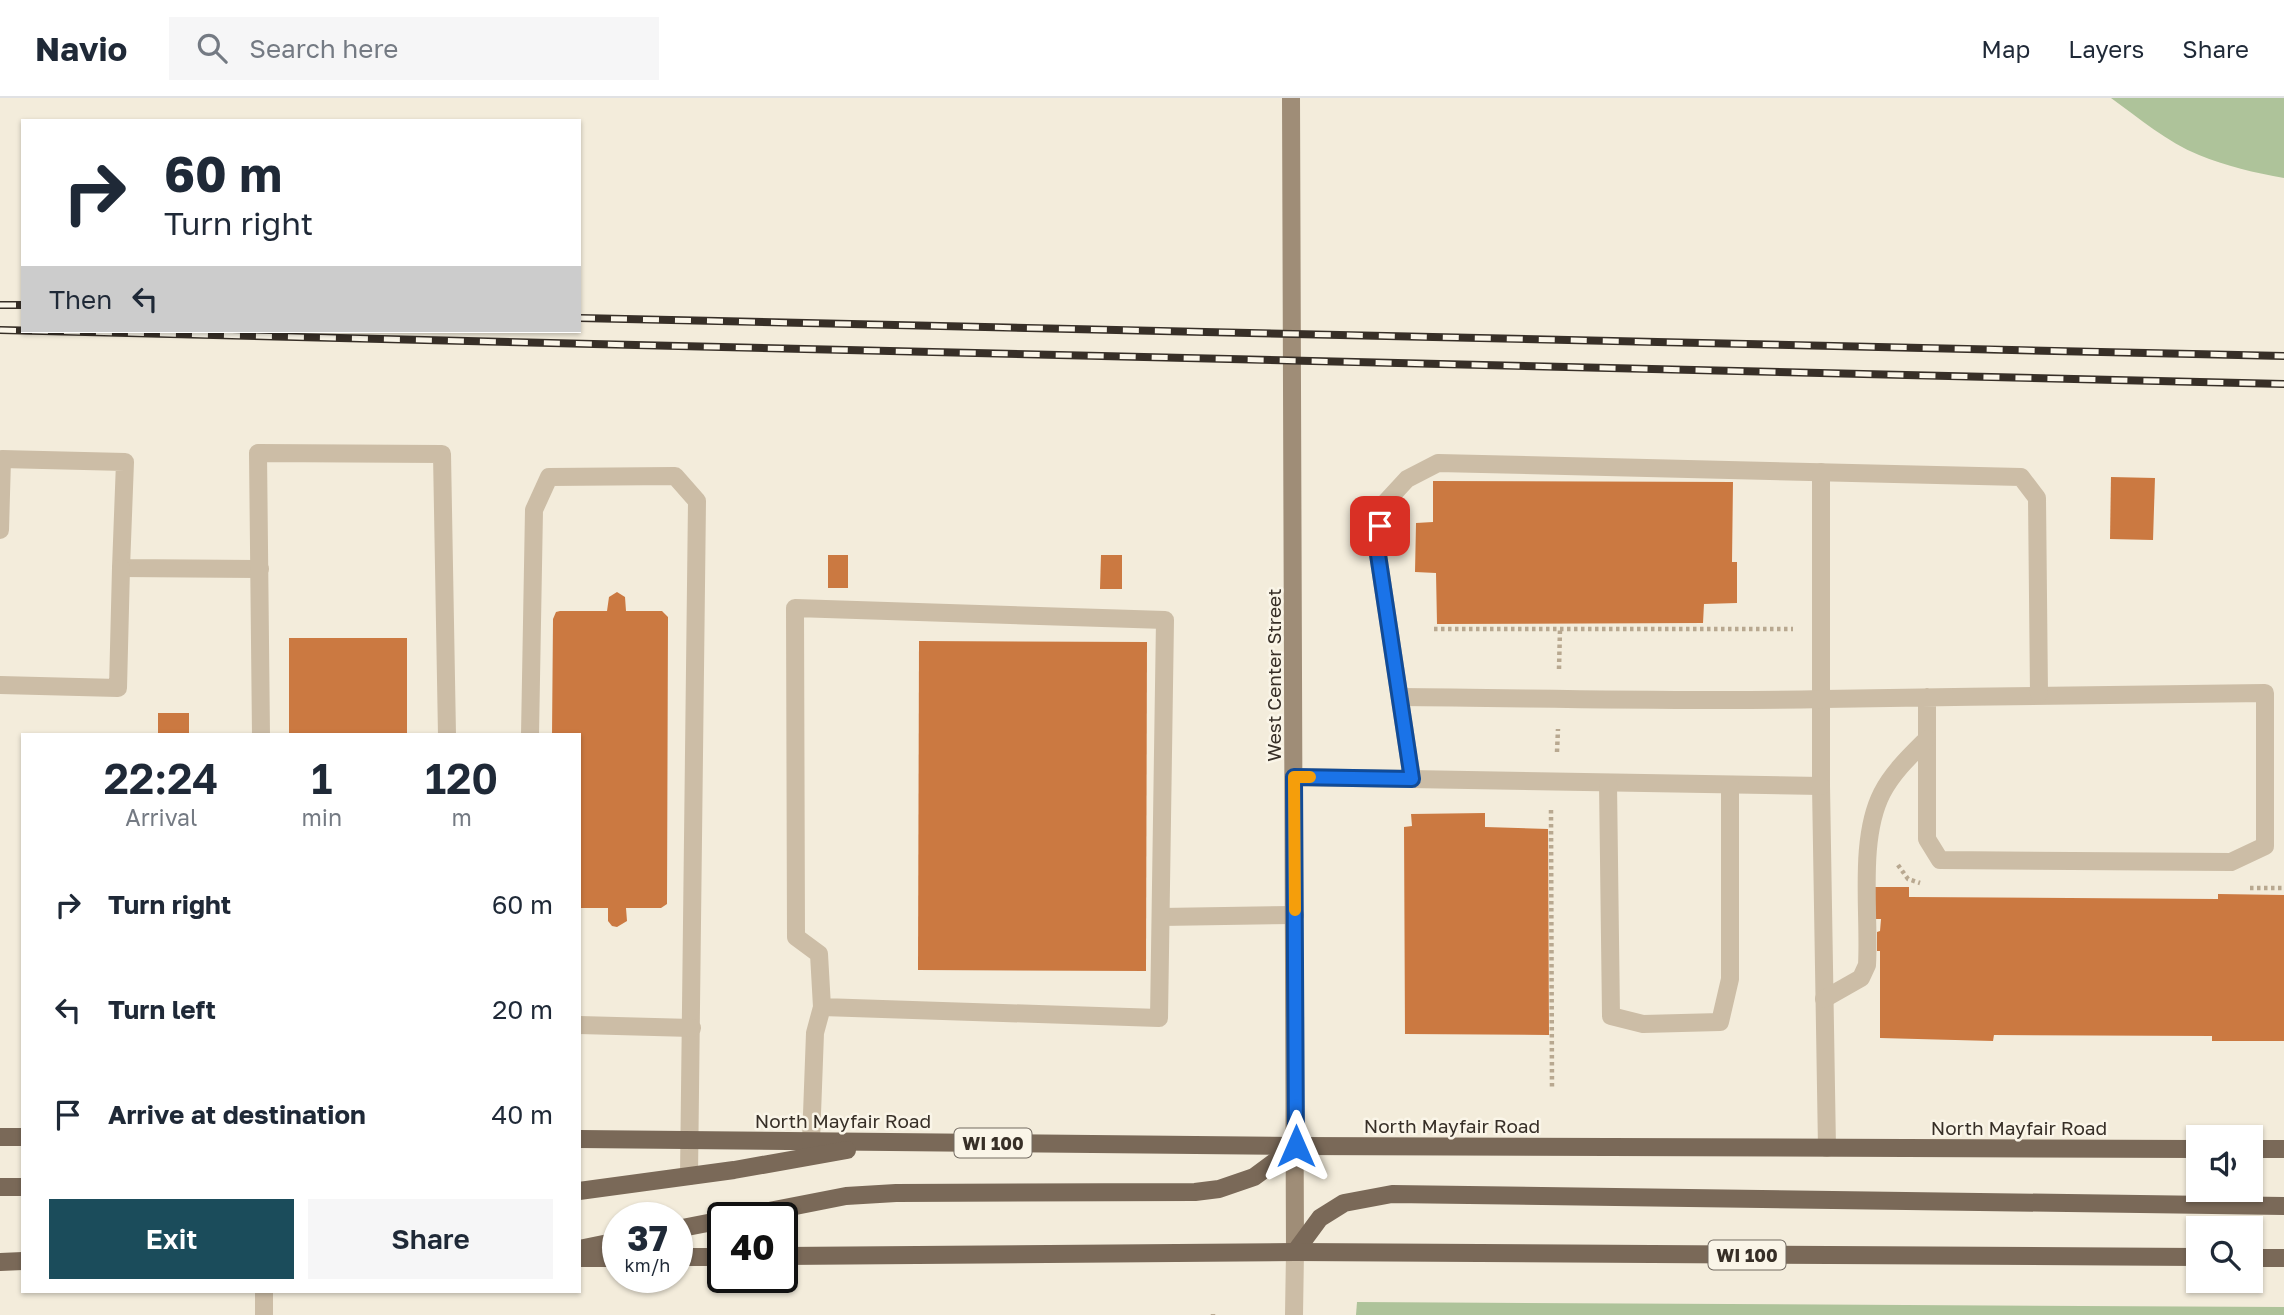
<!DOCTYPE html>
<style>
body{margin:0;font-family:"Golos Text",sans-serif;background:#f6f6f7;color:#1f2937;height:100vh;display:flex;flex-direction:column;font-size:26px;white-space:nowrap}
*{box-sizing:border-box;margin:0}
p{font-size:23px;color:#747a83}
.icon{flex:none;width:38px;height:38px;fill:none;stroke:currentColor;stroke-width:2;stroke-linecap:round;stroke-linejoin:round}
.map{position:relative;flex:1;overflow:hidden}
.drawer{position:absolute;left:21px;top:635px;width:560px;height:560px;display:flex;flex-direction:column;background:#fff;border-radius:0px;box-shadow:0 2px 5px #0004}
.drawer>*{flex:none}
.top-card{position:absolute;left:21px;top:21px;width:560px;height:214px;border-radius:0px;box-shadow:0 2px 5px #0004;background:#fff;color:#1f2937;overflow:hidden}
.fabs{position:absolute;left:2186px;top:1027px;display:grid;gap:14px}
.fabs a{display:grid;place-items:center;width:77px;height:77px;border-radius:0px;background:#fff;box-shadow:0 2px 5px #0004;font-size:35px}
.speed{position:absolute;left:602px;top:1104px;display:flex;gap:14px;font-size:35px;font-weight:700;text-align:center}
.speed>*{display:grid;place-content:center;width:91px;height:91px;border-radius:50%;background:#fff;box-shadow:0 2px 5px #0004;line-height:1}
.speed small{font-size:18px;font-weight:400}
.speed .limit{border:4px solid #111;border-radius:10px;background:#fff;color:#111}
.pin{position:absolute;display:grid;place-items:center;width:60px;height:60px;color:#fff;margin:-30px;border-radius:14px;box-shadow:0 4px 10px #0006}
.me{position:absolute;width:77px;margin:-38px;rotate:0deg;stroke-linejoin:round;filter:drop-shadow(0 0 5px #0008)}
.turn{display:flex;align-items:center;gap:24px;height:147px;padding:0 28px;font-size:32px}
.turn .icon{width:91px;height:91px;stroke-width:2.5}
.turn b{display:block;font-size:49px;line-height:60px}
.then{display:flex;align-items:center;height:66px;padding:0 28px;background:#0003;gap:14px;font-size:26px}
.eta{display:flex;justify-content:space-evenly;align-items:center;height:119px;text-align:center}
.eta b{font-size:42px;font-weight:600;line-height:49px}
.primary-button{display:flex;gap:14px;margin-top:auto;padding:14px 28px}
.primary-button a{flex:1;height:80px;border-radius:0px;background:#1b4c5b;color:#fff;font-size:28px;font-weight:600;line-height:80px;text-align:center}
.primary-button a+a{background:#f6f6f7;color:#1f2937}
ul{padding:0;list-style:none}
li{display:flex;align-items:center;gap:21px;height:105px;padding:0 28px}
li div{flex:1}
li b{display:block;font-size:26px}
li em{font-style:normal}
header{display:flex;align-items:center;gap:42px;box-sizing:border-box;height:98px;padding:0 35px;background:#fff;border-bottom:2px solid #e0e1e3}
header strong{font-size:33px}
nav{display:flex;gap:38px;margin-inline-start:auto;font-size:24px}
.search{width:490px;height:63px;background:#f6f6f7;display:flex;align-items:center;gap:18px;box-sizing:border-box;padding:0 24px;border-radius:0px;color:#747a83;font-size:26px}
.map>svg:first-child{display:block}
</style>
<header>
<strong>Navio</strong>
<div class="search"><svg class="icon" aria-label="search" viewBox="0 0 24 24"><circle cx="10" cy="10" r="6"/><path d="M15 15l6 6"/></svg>Search here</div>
<nav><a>Map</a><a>Layers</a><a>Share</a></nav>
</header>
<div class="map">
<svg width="2284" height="1217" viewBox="0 0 2284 1217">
<rect width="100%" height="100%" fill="#f3ecdb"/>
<g fill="#aec39a">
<path d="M2111,0H2284V80C2255,75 2226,68 2199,57C2167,44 2139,20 2111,0Z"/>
<path d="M1357,1204L2284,1209V1217H1356Z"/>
</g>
<g fill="#cb7941">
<path d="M2111,379L2155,380L2153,442L2110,441Z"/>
<path d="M1433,383L1733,384L1732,464H1737V505L1704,506L1703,525L1437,526L1436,475L1415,474L1416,425L1433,424Z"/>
<rect x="828" y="457" width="20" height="33"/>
<path d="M1101,457H1122V491H1100Z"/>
<path d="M617,494L625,499L626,513H662L668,519L667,806L661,810H626L627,823L617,829L612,828L608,823V810H579V637H552L553,521L556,514L560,513H607L609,499Z"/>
<rect x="289" y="540" width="118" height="97"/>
<path d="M919,543L1147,544L1146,873L918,872Z"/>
<rect x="158" y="615" width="31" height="22"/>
<path d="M1485,715V729L1548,731L1549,937L1405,936L1404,729L1412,728L1411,716Z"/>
<path d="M1872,789H1909V799L2218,801V796L2284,797V943H2212V938L1994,937L1993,943L1880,940V853H1877V834L1880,833L1881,821H1872Z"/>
</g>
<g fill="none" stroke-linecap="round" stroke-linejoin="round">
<g stroke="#b8a890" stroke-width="4.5" stroke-dasharray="3.5 3.5" stroke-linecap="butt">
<path d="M1434,531H1793"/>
<path d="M1559,571L1560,531"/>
<path d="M1557,654L1558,631"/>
<path d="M1551,712L1552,992"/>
<path d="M1898,767L1908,781L1920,785"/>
<path d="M2250,790H2284"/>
<path d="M1213,1217V1216"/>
</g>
<g stroke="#ccbda6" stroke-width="18">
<path d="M1821,374V688L1827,1050"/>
<path d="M0,432L2,361L125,364L121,470L260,471"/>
<path d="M0,587L118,590L121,470"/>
<path d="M1400,599C1541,600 1683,604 1824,601C1971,599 2118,596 2265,595V748L2231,764L1940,762L1927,741V599"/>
<path d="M261,637L258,355L442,356L447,637"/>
<path d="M530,637L534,412L549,379L675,378L697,403L689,1078"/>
<path d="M1294,679L1821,688"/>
<path d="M1412,681L1377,450L1383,407L1407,381L1438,365L2021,379L2037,400L2039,596"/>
<path d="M1608,685L1611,918L1643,926L1720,924L1730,881V687"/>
<path d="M1161,819L1295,817"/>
<path d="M1824,901L1861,880L1867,867C1870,816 1858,742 1882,695C1893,674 1910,658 1927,641"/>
<path d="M579,927L692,930"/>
<path d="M811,1043L815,935L822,909L819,856L796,839L795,510L1165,522L1159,920L822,909"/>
<path d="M264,1217V1194"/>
</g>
<path stroke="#ccbda6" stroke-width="18" d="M1294,1217L1295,1154"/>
<path stroke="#9f8d77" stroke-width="18" d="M1291,0L1295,1154"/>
<g stroke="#7a6958" stroke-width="18">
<path d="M0,1039H23"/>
<path d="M579,1041L1296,1048L2198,1051"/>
<path d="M2250,1051H2284"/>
<path d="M0,1089H23"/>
<path d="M579,1093L734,1072L847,1052"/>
<path d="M734,1120L846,1098L896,1095L1195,1094L1219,1091L1254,1079L1296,1048"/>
<path d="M677,1131L723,1122"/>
<path d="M579,1151L618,1143"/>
<path d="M1295,1154L1320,1120L1344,1105L1392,1096L2284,1108"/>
<path d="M782,1158L1295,1154L2198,1159"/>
<path d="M677,1159H723"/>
<path d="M579,1160H618"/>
<path d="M2250,1160H2284"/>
<path d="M0,1164L23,1163"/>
</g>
<g stroke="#372f27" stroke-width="8">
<g id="rail">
<path d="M0,207H23"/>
<path d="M579,220L2284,258"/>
<path d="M0,232L2284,286"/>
</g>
</g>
<use href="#rail" stroke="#faf5e8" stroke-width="5" stroke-dasharray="16" stroke-linecap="butt"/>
</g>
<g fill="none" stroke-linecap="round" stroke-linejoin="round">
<g stroke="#114b97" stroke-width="18">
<path id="route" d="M1296,1048L1294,679L1412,681L1377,450L1380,428"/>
</g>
<use href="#route" stroke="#1a73e8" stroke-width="12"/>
<path stroke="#f59e0b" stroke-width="12" d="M1295,812L1294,679H1310"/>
</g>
<g text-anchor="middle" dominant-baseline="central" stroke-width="5" stroke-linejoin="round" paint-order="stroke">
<g fill="#faf5e8" stroke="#726a61" stroke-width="2">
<rect x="954.5" y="1030.5" width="77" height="29" rx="5"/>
<rect x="1708.5" y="1142.5" width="77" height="29" rx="5"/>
</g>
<g font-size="18" font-weight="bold" fill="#372f27">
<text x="993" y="1045">WI 100</text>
<text x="1747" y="1157">WI 100</text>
</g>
<g font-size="19" fill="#372f27" stroke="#faf5e8">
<text transform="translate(1273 577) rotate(-90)">West Center Street</text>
<text x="843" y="1022">North Mayfair Road</text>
<text x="1452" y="1027">North Mayfair Road</text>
<text x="2019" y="1029">North Mayfair Road</text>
</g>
</g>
</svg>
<div class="fabs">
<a><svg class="icon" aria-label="sound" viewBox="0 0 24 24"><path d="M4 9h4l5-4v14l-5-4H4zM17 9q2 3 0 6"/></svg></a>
<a><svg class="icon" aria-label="search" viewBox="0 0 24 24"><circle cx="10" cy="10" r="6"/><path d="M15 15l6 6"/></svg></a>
</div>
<div class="speed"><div>37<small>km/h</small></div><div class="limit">40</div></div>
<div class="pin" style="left:1380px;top:428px;background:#d93025"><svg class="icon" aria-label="arrive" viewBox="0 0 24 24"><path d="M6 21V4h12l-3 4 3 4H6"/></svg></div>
<svg class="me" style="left:1296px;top:1048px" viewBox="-20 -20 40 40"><path d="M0-17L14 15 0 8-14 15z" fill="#1a73e8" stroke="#fff" stroke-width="4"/></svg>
<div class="top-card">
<div class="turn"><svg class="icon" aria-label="right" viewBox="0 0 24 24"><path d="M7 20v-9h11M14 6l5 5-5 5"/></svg><div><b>60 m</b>Turn right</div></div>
<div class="then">Then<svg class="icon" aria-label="left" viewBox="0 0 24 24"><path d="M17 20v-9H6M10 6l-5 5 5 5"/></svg></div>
</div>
<section class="drawer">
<div class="eta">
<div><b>22:24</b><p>Arrival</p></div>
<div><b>1</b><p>min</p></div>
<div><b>120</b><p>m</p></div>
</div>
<ul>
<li><svg class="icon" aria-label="right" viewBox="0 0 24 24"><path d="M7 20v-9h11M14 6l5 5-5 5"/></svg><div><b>Turn right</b></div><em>60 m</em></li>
<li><svg class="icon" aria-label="left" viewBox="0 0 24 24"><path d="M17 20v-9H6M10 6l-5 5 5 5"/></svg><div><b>Turn left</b></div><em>20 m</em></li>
<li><svg class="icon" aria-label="arrive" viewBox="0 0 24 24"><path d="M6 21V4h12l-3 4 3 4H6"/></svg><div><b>Arrive at destination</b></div><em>40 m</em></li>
</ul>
<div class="primary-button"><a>Exit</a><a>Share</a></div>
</section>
</div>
